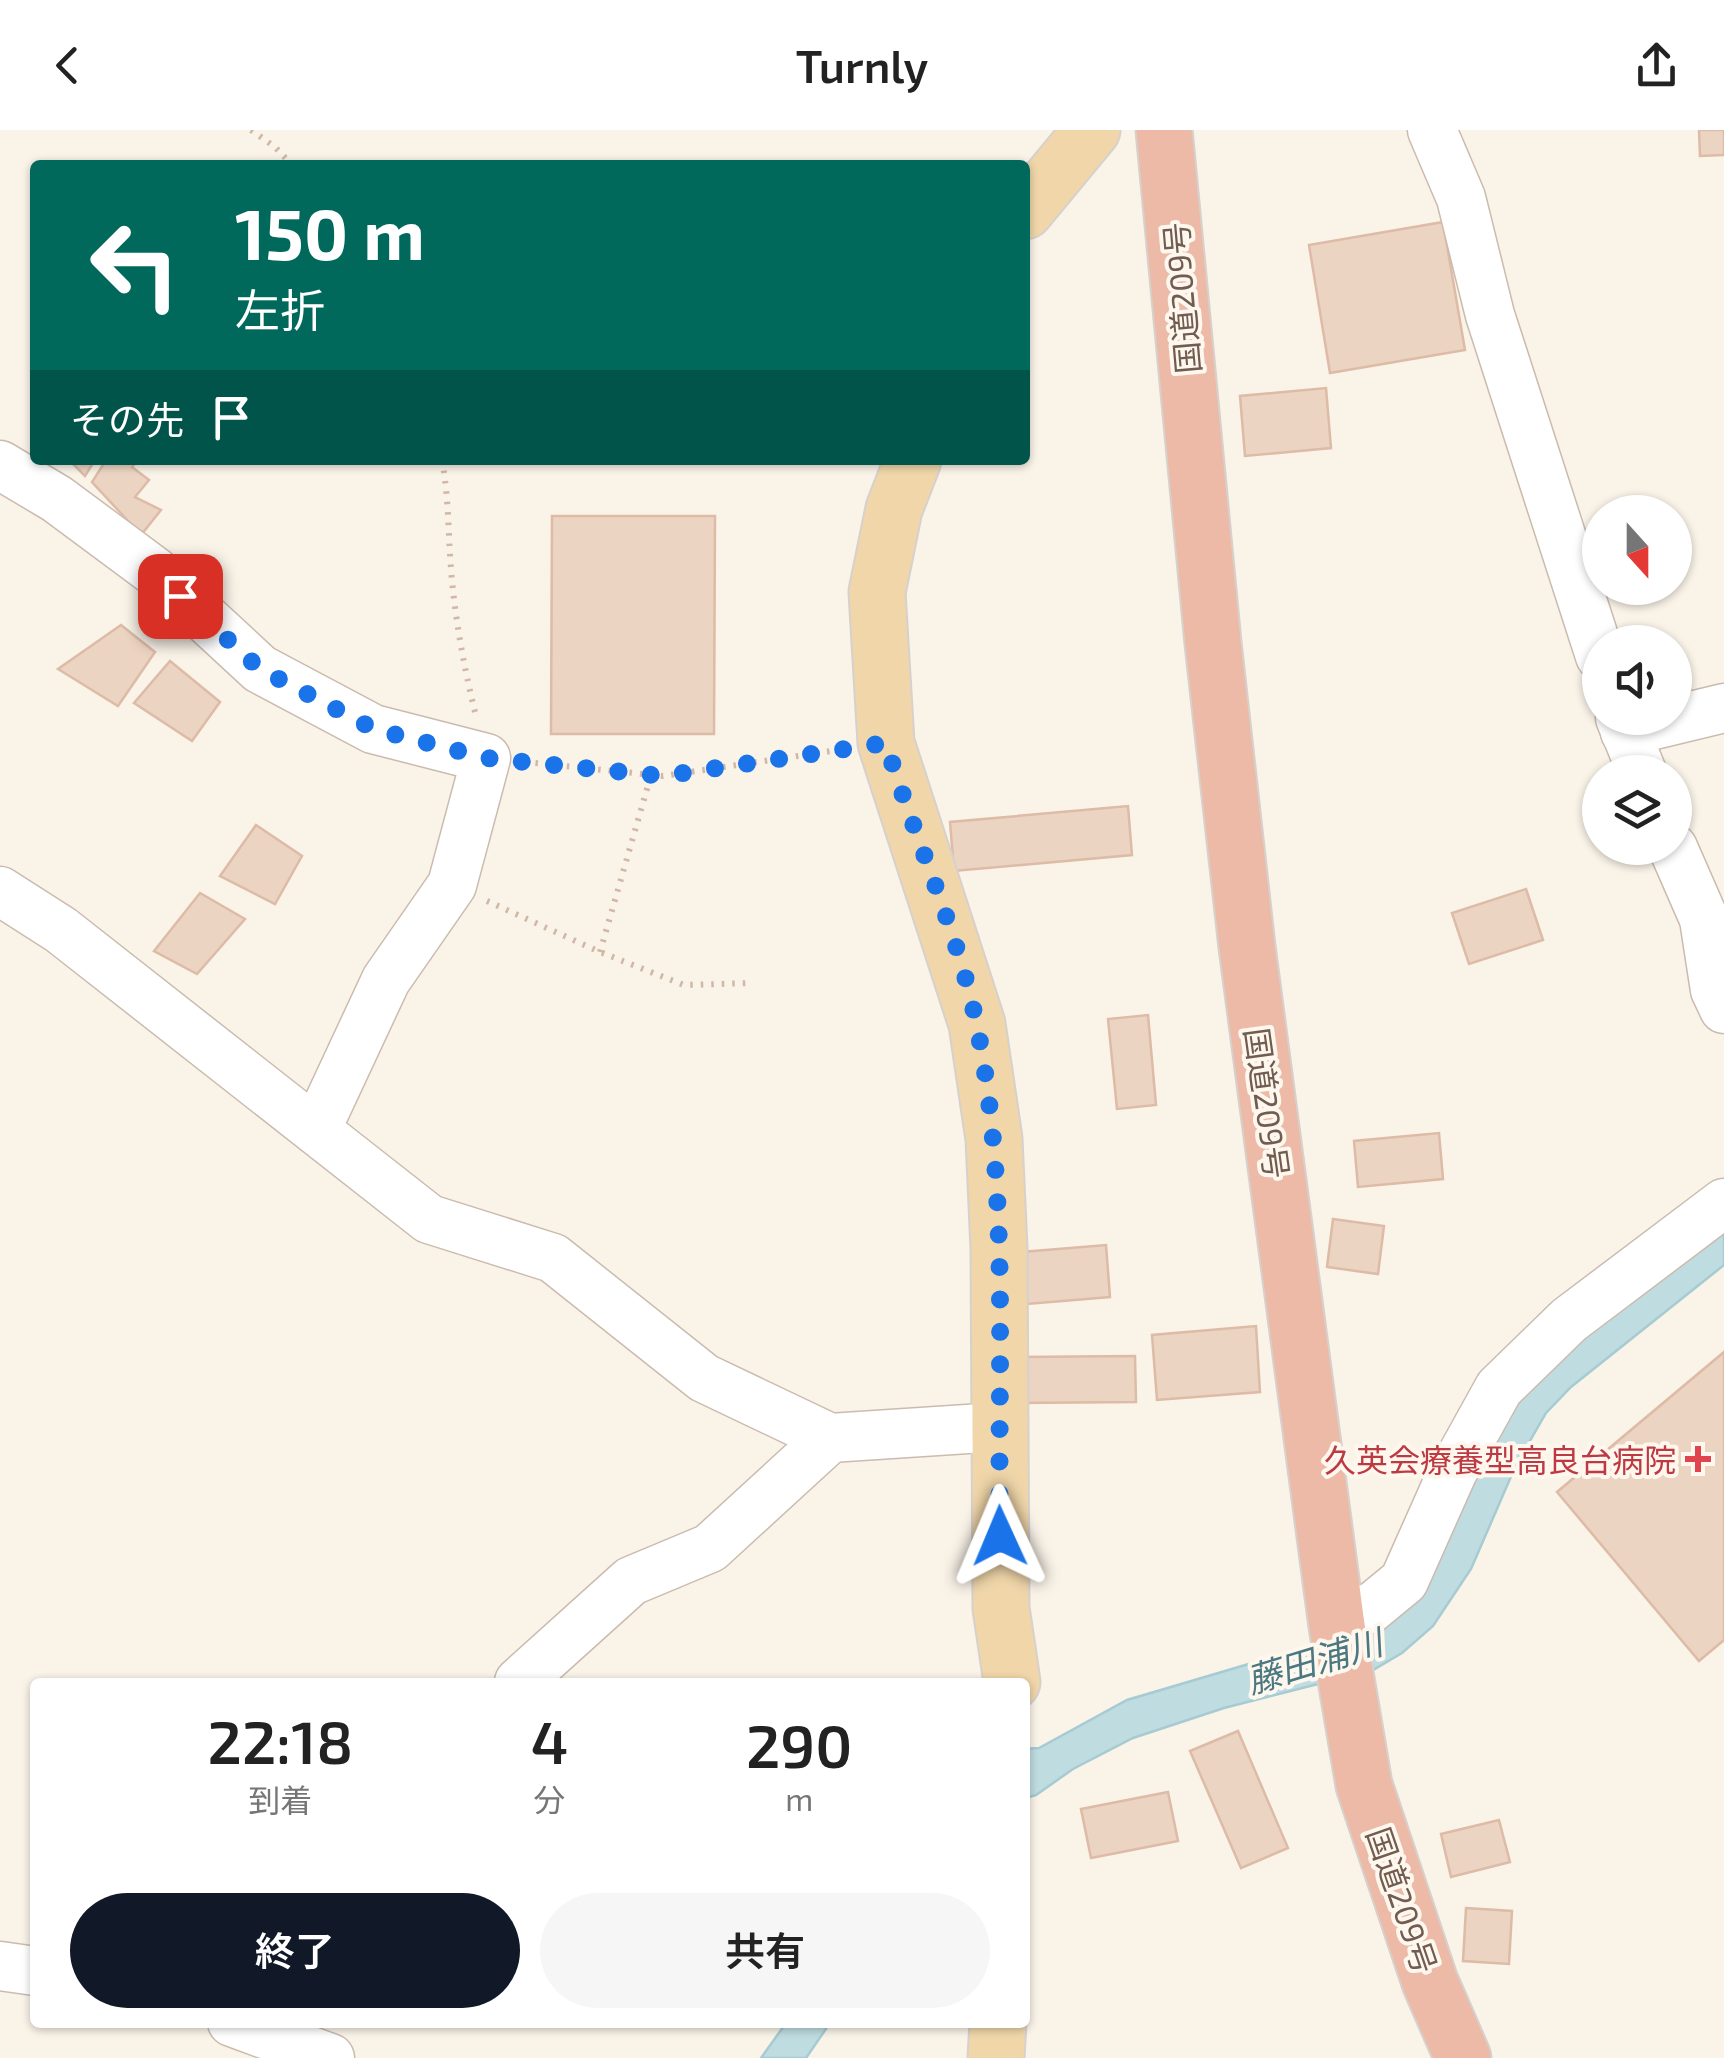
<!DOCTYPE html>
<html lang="ja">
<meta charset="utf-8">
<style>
body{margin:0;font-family:"Exo 2","Noto Sans JP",sans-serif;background:#f6f6f6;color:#222;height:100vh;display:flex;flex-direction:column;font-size:38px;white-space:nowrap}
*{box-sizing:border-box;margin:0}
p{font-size:32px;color:#767676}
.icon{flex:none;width:55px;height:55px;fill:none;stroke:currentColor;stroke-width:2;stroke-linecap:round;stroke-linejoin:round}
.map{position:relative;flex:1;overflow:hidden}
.details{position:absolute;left:30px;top:1548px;width:1000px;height:350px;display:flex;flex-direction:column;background:#fff;border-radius:10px;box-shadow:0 2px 8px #0004}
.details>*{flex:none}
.banner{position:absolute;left:30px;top:30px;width:1000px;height:305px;border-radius:10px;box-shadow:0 2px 8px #0004;background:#00695c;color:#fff;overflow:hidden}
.needle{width:65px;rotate:159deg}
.fabs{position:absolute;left:1582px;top:365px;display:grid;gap:20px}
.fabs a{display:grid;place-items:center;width:110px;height:110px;border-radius:50%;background:#fff;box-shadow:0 2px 8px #0004;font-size:50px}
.pin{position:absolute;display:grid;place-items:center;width:85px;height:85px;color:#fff;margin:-42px;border-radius:20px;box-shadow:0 5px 15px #0006}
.me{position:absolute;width:110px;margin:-55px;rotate:359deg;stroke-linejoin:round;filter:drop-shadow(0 0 8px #0008)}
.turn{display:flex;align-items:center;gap:35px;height:210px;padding:0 40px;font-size:45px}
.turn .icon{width:130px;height:130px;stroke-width:2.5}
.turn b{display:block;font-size:70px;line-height:85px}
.then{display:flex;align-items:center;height:95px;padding:0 40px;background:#0003;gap:20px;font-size:38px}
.eta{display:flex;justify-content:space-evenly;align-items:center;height:170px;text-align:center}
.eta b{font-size:60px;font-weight:600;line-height:70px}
.button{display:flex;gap:20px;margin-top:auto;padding:20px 40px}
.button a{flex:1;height:115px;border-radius:60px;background:#111827;color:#fff;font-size:40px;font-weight:600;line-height:115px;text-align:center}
.button a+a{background:#f6f6f6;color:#222}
header{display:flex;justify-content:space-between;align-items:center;height:130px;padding:0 40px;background:#fff;font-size:45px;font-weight:600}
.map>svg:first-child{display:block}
</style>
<header><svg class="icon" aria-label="back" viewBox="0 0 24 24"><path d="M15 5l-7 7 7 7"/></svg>Turnly<svg class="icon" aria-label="share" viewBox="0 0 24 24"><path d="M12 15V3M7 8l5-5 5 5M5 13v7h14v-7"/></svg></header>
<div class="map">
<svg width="1724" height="1928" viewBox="0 0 1724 1928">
<rect width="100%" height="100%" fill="#faf3e8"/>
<g fill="#bfdce1" stroke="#a6cbd2" stroke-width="2.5">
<path d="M1724,1091V1135L1571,1257L1546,1283L1516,1335L1471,1439L1433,1496L1402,1523L1373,1540L1224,1578L1133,1608L1073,1639L1036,1665L1025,1668V1619L1039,1618L1127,1570L1364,1500L1528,1250Z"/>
<path d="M786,1893V1892L830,1893L806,1928H761Z"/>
</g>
<g fill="#ecd4c3" stroke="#ddbba6" stroke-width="2.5">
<path d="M1699,0H1724V25L1700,26Z"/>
<path d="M1443,92L1465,220L1330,243L1309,115Z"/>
<path d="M1326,258L1331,318L1245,326L1240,266Z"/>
<path d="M69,330H95L85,346Z"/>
<path d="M106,330H138L132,337L149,350L135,367L161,380L141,405L92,352Z"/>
<path d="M552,386H715L714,604H551Z"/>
<path d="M121,495L155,522L118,576L58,539Z"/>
<path d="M170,531L220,572L192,611L134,573Z"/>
<path d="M1128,676L1132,725L954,741L950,692Z"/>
<path d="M256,695L302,726L275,774L220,746Z"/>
<path d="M1526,759L1543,810L1469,834L1452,783Z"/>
<path d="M200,763L245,789L197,844L154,821Z"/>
<path d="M1148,885L1156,975L1117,979L1108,889Z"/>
<path d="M1439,1003L1443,1049L1358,1057L1354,1011Z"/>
<path d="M1333,1089L1384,1096L1378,1144L1327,1137Z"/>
<path d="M1106,1115L1110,1167L1027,1174L1022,1122Z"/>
<path d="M1256,1196L1260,1262L1157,1270L1152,1205Z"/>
<path d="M1724,1222V1510L1699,1531L1557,1362Z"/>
<path d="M1135,1226L1136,1272L1018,1273V1227Z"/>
<path d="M1238,1601L1288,1718L1241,1738L1190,1621Z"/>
<path d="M1168,1662L1178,1711L1091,1728L1081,1679Z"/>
<path d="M1499,1690L1510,1732L1451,1747L1441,1704Z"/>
<path d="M1466,1778L1512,1781L1509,1834L1463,1831Z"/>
</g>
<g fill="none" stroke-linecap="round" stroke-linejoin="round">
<g stroke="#cbbbaf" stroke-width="51">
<g id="minor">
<path d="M1432,0L1461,68L1490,185L1600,526"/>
<path d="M0,335L57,369L154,441L260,539L373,599L486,628L452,755L386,850L316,1000"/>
<path d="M1620,588L1642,642"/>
<path d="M1625,602L1724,578"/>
<path d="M1673,718L1704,789L1715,860L1724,879"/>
<path d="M0,761L61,800L429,1089L553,1128L704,1248L830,1308L998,1297"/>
<path d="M1336,1481L1370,1479L1404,1451L1453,1341L1499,1258L1569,1190L1724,1073"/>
<path d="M519,1552L631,1451L710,1418L830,1308"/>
<path d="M0,1836L35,1841"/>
<path d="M232,1892L330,1928"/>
</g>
</g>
<g stroke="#d7d1ce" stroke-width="59">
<g id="major">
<path d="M1025,81L1092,0"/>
<path d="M913,330L894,379L877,462L886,613L977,894L994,1009L999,1119L1001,1478L1012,1552"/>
<path d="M996,1928L998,1892"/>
</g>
</g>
<g stroke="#d7d1ce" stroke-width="59">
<path id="highway" d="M1164,0L1213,513L1247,817L1337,1496L1364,1655L1430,1852L1463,1928"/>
</g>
<g stroke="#d1b7a6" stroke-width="6" stroke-dasharray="2.5 8" stroke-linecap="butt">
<path d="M251,0L275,17L292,35"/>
<path d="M442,330C449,369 448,401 451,439C455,489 464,538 476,586"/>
<path d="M525,632L663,646L845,619"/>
<path d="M487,771L600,822L684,855L753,853"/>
<path d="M600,822L651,645"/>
</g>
<use href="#minor" stroke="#fff" stroke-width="48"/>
<use href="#major" stroke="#f0d6a9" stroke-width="55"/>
<use href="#highway" stroke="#ecbaa7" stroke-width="55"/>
</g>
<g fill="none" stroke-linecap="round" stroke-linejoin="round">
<path stroke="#1a73e8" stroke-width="18" stroke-dasharray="0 32.4" d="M180,466L260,539L374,599L486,628L663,646L886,613C914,707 958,801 977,896C1010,1063 997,1236 1000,1406"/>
</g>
<path fill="#e0444e" stroke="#fdf7ee" stroke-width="4" d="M1693 1314h10v10h10v10h-10v10h-10v-10h-10v-10h10z"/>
<g text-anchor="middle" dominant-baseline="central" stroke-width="8" stroke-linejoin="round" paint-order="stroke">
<g font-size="32" fill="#715c4f" stroke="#fdf7ee">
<text transform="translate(1181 168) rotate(-95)">国道209号</text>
<text transform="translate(1268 973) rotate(82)">国道209号</text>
<text transform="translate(1403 1770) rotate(71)">国道209号</text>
</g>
<g font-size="32" fill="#be3a42" stroke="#fdf7ee" text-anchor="end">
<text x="1676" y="1329">久英会療養型高良台病院</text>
</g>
<g font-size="35" font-style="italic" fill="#4c7881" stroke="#fdf7ee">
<text transform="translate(1314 1530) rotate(-17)">藤田浦川</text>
</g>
</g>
</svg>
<div class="fabs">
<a><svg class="needle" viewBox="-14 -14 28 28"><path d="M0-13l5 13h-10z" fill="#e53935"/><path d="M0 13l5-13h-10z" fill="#767676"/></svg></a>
<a><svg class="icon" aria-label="sound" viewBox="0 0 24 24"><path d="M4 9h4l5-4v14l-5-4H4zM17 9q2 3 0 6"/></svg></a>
<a><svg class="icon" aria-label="layers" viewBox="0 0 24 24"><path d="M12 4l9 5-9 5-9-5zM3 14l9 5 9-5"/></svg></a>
</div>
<div class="pin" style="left:180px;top:466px;background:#d93025"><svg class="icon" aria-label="arrive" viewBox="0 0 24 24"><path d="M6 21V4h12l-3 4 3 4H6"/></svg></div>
<svg class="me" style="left:1000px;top:1406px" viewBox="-20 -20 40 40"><path d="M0-17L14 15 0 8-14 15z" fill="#1a73e8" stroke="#fff" stroke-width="4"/></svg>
<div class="banner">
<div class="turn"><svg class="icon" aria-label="left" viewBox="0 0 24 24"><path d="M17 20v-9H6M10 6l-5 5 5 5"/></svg><div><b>150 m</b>左折</div></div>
<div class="then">その先<svg class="icon" aria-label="arrive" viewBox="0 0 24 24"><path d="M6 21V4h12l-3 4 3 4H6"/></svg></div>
</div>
<section class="details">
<div class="eta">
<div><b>22:18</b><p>到着</p></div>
<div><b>4</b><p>分</p></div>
<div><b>290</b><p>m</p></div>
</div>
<div class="button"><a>終了</a><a>共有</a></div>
</section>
</div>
